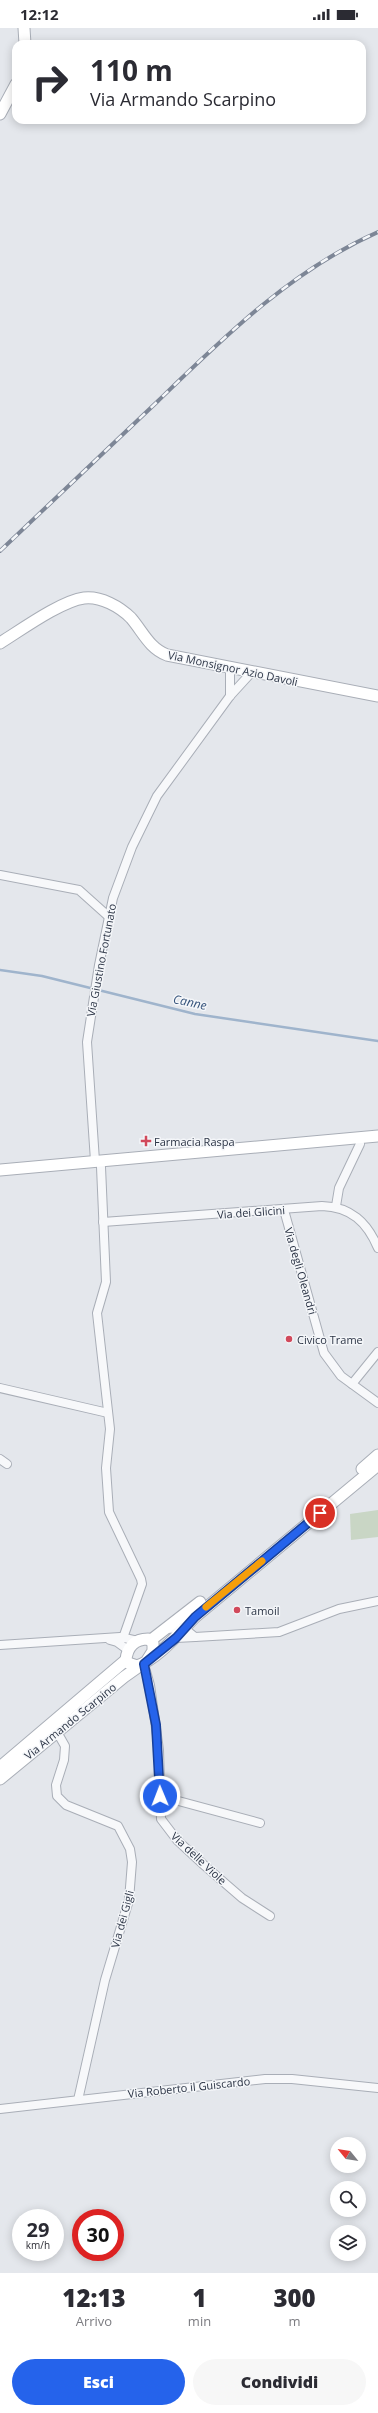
<!DOCTYPE html>
<html lang="it">
<style>
body{margin:0;font-family:"Open Sans",sans-serif;background:#f7f7f7;color:#2b2b33;height:100vh;display:flex;flex-direction:column;font-size:15px;white-space:nowrap}
*{box-sizing:border-box;margin:0}
p{font-size:13px;color:#7c7c81}
.icon{flex:none;width:22px;height:22px;fill:none;stroke:currentColor;stroke-width:2;stroke-linecap:round;stroke-linejoin:round}
.map{position:relative;height:2245px;overflow:hidden}
.panel{display:flex;flex-direction:column;background:#fff;flex:1}
.panel>*{flex:none}
.guide{position:absolute;left:12px;top:12px;width:354px;height:84px;border-radius:12px;box-shadow:0 2px 10px #0003;background:#fff;color:#2b2b33;overflow:hidden}
.needle{width:26px;rotate:300deg}
.fabs{position:absolute;left:330px;top:2109px;display:grid;gap:8px}
.fabs a{display:grid;place-items:center;width:36px;height:36px;border-radius:50%;background:#fff;box-shadow:0 2px 10px #0003;font-size:20px}
.speed{position:absolute;left:12px;top:2181px;display:flex;gap:8px;font-size:20px;font-weight:700;text-align:center}
.speed>*{display:grid;place-content:center;width:52px;height:52px;border-radius:50%;background:#fff;box-shadow:0 2px 10px #0003;line-height:1}
.speed small{font-size:10px;font-weight:400}
.speed .limit{border:6px solid #d22;background:#fff;color:#111}
.pin{position:absolute;display:grid;place-items:center;width:34px;height:34px;color:#fff;margin:-17px;border:2px solid #fff;border-radius:50%;box-shadow:0 1px 4px #0007}
.me{position:absolute;width:44px;margin:-22px;rotate:359deg;stroke-linejoin:round;filter:drop-shadow(0 0 3px #0008)}
.turn{display:flex;align-items:center;gap:14px;height:84px;padding:0 12px;font-size:18px}
.turn .icon{width:52px;height:52px;stroke-width:2.5}
.turn b{display:block;font-size:28px;line-height:34px}
.eta{display:flex;justify-content:space-evenly;align-items:center;height:68px;text-align:center}
.eta b{font-size:24px;font-weight:800;line-height:28px}
.action{display:flex;gap:8px;margin-top:auto;padding:8px 12px}
.action a{flex:1;height:46px;border-radius:24px;background:#2563eb;color:#fff;font-size:16px;font-weight:800;line-height:46px;text-align:center}
.action a+a{background:#f7f7f7;color:#2b2b33}
.status{display:flex;justify-content:space-between;align-items:center;height:28px;padding:0 20px;background:#fff;direction:ltr}
.status svg{height:11px;fill:currentColor}
.map>svg:first-child{display:block}
</style>
<div class="status"><b>12:12</b><svg viewBox="0 0 49 12"><path d="M0 12V9h3v3zM5 12V6h3v6zM10 12V3h3v9zM15 12V0h3v12zM26 1h20v11H26zM47 4h2v5h-2z"/></svg></div>
<div class="map">
<svg width="378" height="2245" viewBox="0 0 378 2245">
<rect width="100%" height="100%" fill="#e4e7ec"/>
<path fill="#c9d6c5" d="M378,1482V1509L351,1512L350,1486Z"/>
<g fill="none" stroke-linecap="round" stroke-linejoin="round">
<path stroke="#9fb4cc" stroke-width="2.5" d="M0,942L42,948L195,986L378,1013"/>
<g stroke="#a9aeb7" stroke-width="10">
<g id="street">
<path d="M230,668V640"/>
<path d="M0,847L79,862L108,888"/>
<path d="M95,1133L87,1014L99,937L113,870L132,819L157,768L230,668L251,645"/>
<path d="M101,1139L106,1254L97,1285L110,1401L106,1440L109,1484L141,1551L142,1556L123,1610"/>
<path d="M336,1178L339,1160L360,1116"/>
<path d="M284,1182L324,1325L341,1348L378,1375"/>
<path d="M103,1194L322,1178C351,1179 367,1194 378,1220"/>
<path d="M352,1356L378,1324"/>
<path d="M0,1360L108,1385"/>
<path d="M0,1431L7,1436"/>
<path d="M165,1601L184,1600L195,1609L176,1610"/>
<path d="M195,1609L279,1604L339,1581L378,1573"/>
<path d="M110,1612L117,1614L128,1622"/>
<path d="M0,1617L120,1609L138,1613"/>
<path d="M144,1636L150,1657L159,1722L161,1791L177,1812L205,1838L242,1870L270,1888"/>
<path d="M57,1704L65,1718L64,1732L56,1757L57,1768L66,1777L118,1798L130,1821L132,1834L129,1872L105,1952L78,2072"/>
<path d="M160,1768L260,1795"/>
<path d="M0,2081L265,2051H292L378,2060"/>
</g>
</g>
<g stroke="#a9aeb7" stroke-width="13">
<g id="secondary">
<path d="M24,0L25,16"/>
<path d="M0,86L16,56"/>
<path d="M0,615C21,602 61,573 84,570C101,568 120,579 131,590C143,604 149,620 167,627L378,668"/>
<path d="M0,1142L378,1108"/>
<path d="M362,1441L378,1427"/>
<path d="M151,1612L200,1574"/>
<path d="M146,1634L153,1623V1615L148,1611C135,1611 127,1619 126,1632L128,1635L137,1638C158,1631 180,1604 195,1589L378,1437"/>
<path d="M0,1739L126,1632"/>
<path d="M0,1751L124,1649L141,1637"/>
</g>
</g>
<use href="#street" stroke="#f7f8fa" stroke-width="8"/>
<use href="#secondary" stroke="#fff" stroke-width="11"/>
<g stroke="#7d8696" stroke-width="4">
<path id="rail" d="M0,523C53,473 105,423 158,373C225,308 292,242 378,204"/>
</g>
<use href="#rail" stroke="#f4f6f9" stroke-width="2.5" stroke-dasharray="8" stroke-linecap="butt"/>
</g>
<g fill="none" stroke-linecap="round" stroke-linejoin="round">
<g stroke="#184099" stroke-width="10">
<path id="route" d="M160,1768L156,1697L144,1636L176,1610L195,1589L320,1485"/>
</g>
<use href="#route" stroke="#2563eb" stroke-width="7"/>
<path stroke="#f59e0b" stroke-width="7" d="M206,1579L262,1533"/>
</g>
<g fill="#d1495b" stroke="#f4f6f9" stroke-width="1.5">
<path d="M144 1107h4v4h4v4h-4v4h-4v-4h-4v-4h4z"/>
<circle cx="289" cy="1311" r="4"/>
<circle cx="237" cy="1582" r="4"/>
</g>
<g text-anchor="middle" dominant-baseline="central" stroke-width="3" stroke-linejoin="round" paint-order="stroke">
<g font-size="11" fill="#2b3445" stroke="#f4f6f9">
<text transform="translate(233 640) rotate(12)">Via Monsignor Azio Davoli</text>
<text transform="translate(101 932) rotate(-79)">Via Giustino Fortunato</text>
<text transform="translate(251 1184) rotate(-4)">Via dei Glicini</text>
<text transform="translate(301 1243) rotate(74)">Via degli Oleandri</text>
<text transform="translate(70 1693) rotate(-39)">Via Armando Scarpino</text>
<text transform="translate(199 1830) rotate(43)">Via delle Viole</text>
<text transform="translate(122 1891) rotate(-75)">Via dei Gigli</text>
<text transform="translate(189 2059) rotate(-6)">Via Roberto il Guiscardo</text>
</g>
<g font-size="11" fill="#2b3445" stroke="#f4f6f9" text-anchor="start">
<text x="154" y="1113">Farmacia Raspa</text>
<text x="297" y="1311">Civico Trame</text>
<text x="245" y="1582">Tamoil</text>
</g>
<g font-size="12" font-style="italic" fill="#34527a" stroke="#f4f6f9">
<text transform="translate(190 974) rotate(12)">Canne</text>
</g>
</g>
</svg>
<div class="fabs">
<a><svg class="needle" viewBox="-14 -14 28 28"><path d="M0-13l5 13h-10z" fill="#e53935"/><path d="M0 13l5-13h-10z" fill="#7c7c81"/></svg></a>
<a><svg class="icon" aria-label="search" viewBox="0 0 24 24"><circle cx="10" cy="10" r="6"/><path d="M15 15l6 6"/></svg></a>
<a><svg class="icon" aria-label="layers" viewBox="0 0 24 24"><path d="M12 4l9 5-9 5-9-5zM3 14l9 5 9-5"/></svg></a>
</div>
<div class="speed"><div>29<small>km/h</small></div><div class="limit">30</div></div>
<div class="pin" style="left:320px;top:1485px;background:#d93025"><svg class="icon" aria-label="arrive" viewBox="0 0 24 24"><path d="M6 21V4h12l-3 4 3 4H6"/></svg></div>
<svg class="me" style="left:160px;top:1768px" viewBox="-20 -20 40 40"><circle r="17" fill="#2563eb" stroke="#fff" stroke-width="3"/><path d="M0-11L8 9 0 5-8 9z" fill="#fff"/></svg>
<div class="guide">
<div class="turn"><svg class="icon" aria-label="right" viewBox="0 0 24 24"><path d="M7 20v-9h11M14 6l5 5-5 5"/></svg><div><b>110 m</b>Via Armando Scarpino</div></div>
</div>
</div>
<section class="panel">
<div class="eta">
<div><b>12:13</b><p>Arrivo</p></div>
<div><b>1</b><p>min</p></div>
<div><b>300</b><p>m</p></div>
</div>
<div class="action"><a>Esci</a><a>Condividi</a></div>
</section>
